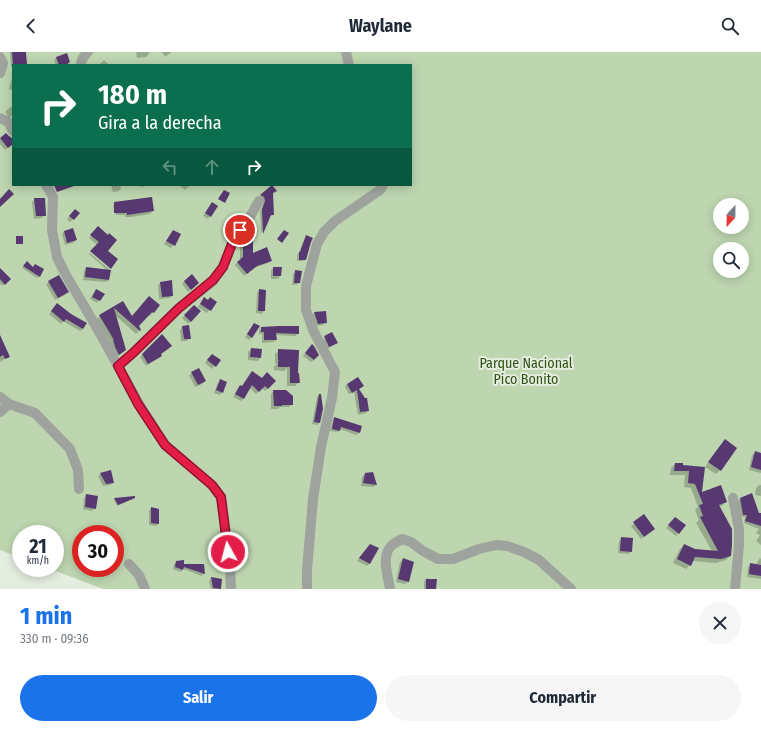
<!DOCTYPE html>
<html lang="es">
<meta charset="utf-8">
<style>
body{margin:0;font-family:"Fira Sans Condensed",sans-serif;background:#f6f6f7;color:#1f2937;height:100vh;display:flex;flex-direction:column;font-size:15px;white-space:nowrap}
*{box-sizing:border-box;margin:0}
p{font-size:13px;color:#747a83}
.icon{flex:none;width:22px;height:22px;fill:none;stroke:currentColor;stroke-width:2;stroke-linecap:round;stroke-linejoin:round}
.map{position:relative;height:537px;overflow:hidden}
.sheet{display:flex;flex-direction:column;background:#fff;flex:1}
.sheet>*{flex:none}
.banner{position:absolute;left:12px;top:12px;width:400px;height:122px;border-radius:0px;box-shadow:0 2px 10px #0003;background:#0b6e4f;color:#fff;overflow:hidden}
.needle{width:26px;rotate:202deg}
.fabs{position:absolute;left:713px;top:146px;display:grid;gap:8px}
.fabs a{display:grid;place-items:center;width:36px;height:36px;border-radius:50%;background:#fff;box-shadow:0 2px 10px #0003;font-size:20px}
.speed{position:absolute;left:12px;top:473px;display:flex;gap:8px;font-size:20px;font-weight:700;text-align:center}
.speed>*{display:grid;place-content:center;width:52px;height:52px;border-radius:50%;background:#fff;box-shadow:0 2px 10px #0003;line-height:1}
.speed small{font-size:10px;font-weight:400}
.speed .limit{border:6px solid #d22;background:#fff;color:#111}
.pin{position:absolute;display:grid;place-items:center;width:34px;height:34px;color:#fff;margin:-17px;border:2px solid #fff;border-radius:50%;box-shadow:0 1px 4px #0007}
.me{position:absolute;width:44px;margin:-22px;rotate:353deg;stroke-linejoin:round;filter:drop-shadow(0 0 3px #0008)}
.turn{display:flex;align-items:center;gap:14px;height:84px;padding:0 20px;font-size:18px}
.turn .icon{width:52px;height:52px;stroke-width:2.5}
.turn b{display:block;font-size:28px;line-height:34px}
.lanes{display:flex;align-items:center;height:38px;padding:0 20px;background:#0003;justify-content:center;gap:20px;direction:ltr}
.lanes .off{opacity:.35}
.round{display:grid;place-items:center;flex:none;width:42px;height:42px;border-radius:21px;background:#f6f6f7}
.head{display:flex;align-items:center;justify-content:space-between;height:68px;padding:0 20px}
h1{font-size:24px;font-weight:700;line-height:30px;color:#1a73e8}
.action{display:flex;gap:8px;margin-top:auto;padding:8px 20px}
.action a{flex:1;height:46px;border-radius:24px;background:#1a73e8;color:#fff;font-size:16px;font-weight:700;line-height:46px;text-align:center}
.action a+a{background:#f6f6f7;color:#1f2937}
header{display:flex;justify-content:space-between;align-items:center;height:52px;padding:0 20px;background:#fff;font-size:18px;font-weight:700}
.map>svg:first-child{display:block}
</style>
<header><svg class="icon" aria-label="back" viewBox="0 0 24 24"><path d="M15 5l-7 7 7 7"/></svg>Waylane<svg class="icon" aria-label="search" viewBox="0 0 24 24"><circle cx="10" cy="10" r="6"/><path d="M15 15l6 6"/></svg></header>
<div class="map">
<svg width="761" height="537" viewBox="0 0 761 537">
<rect width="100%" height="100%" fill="#e4eddf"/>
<path fill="#bdd6af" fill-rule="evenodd" d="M0,0H761V537H103L48,516H55V482H21V506L0,498ZM13,13H411V133H13ZM720,153H742V175H720ZM720,197H742V219H720ZM81,482H115V516H81Z"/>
<g fill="#0003">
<path d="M10,0H25L26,13H13V15H11Z"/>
<path d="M136,0H149V2L146,5L137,6Z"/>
<path d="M162,0H172L165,5Z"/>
<path d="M66,2L68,13H56L54,8L56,6Z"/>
<path d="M104,8L109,13H99Z"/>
<path d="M13,23V38L9,37Z"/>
<path d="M13,53V63L9,66L5,60Z"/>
<path d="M6,82L13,88V92L5,98L0,92V87Z"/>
<path d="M111,133H120L121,137L119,139L113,140Z"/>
<path d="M140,133H151L140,135Z"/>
<path d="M179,133H190L185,138Z"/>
<path d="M272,134L273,163L269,165L261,182L260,160L264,151L262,148L259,146Z"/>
<path d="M35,147L45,163L42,166L34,167L32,150Z"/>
<path d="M116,150L153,159L150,162L131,165H125V163H116L113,153Z"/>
<path d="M210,154V164L208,167L203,164Z"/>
<path d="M75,159L79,162L70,170L67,167Z"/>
<path d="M98,176L107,199L97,193L89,186Z"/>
<path d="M64,179L76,188L73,191L65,193L62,182Z"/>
<path d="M173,179L180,183L171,196L164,192Z"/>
<path d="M307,184L305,207L303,209H297V203L299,200L305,186Z"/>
<path d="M243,188L252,202L271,208L268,211L254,216L244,224L235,213L240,208V190Z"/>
<path d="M90,201L109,217L108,219L89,202Z"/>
<path d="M27,211L39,224L37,226L22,216Z"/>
<path d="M86,216L109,228L106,230L83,228L84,219Z"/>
<path d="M274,216H280V224L278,227H271V218Z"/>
<path d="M0,217L10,227L2,234L0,232Z"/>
<path d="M296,219L299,231L296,233H292L293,222Z"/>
<path d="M185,229L196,234L188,240L182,232Z"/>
<path d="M49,230L67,240L65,243L55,248L46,232Z"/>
<path d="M161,230L172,243L170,246L159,247L158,233Z"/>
<path d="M96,238L103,242L97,251L90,247Z"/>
<path d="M259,238L264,259L262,262L256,261L257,241Z"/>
<path d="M202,249H208L215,250L207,261L198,255Z"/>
<path d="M123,250L132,265L159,254L150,264L148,263L138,274L140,278L136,282L115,263L122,301L116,305L110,291L111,290L96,268L100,264Z"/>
<path d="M194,254L191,269L188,272L182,266Z"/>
<path d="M55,255L83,277L80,279L63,269L61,272L49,262Z"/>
<path d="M315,261L326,270L323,273L315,274L312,263Z"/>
<path d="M254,272L252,285L249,288L245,285Z"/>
<path d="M183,275L190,286L187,289H181L180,278Z"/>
<path d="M262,276L298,282L295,284L276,283V288L273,290L262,291V282H259V278Z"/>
<path d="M332,281L337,290L334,293L327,297L322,288Z"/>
<path d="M162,284L168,297L160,303L161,304L159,306L146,314L140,305Z"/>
<path d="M0,288L9,304L0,310Z"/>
<path d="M309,296L314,308L311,310L303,304Z"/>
<path d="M251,297L260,306L258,309L248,308V300Z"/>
<path d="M279,298L297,322L299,330L295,334H287V316L284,319L274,318V314L277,312L275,311V302Z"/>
<path d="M209,305L219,308L212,317L205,311Z"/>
<path d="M192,321L205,329L202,332L195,335L189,323Z"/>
<path d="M262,327L275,329L265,339L262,336L256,342L249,335L243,347L241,349L233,345L238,337L240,334L241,335Z"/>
<path d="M221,328L222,340L220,343L214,341L218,331Z"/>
<path d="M347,332L358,337L368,359L366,361L358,363L354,340L349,342L345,335Z"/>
<path d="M274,339L292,352L289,355H280L278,357H271V342Z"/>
<path d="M319,343L321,357L319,371L317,373L312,372L317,345Z"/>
<path d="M335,366L359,381L356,383L340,377L337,380L330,379L333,368Z"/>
<path d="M721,393L720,418L716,422L705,415Z"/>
<path d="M755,401L761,402V421L749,418L752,403Z"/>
<path d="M675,412L682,414L703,416L701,442L726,450L722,454L719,455L730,504L726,508L716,511L692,509L690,513L686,517L673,511L680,497L685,493L695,498L712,499L696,471L699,468L695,458L698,455L691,436L684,435L685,423H670L671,416Z"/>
<path d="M373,421L376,433L373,435L361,434L362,425L365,422Z"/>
<path d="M101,422L113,431L110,433L103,434L98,424Z"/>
<path d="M759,433H761V444L755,443L756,436Z"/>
<path d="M86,443L95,456L92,459L83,457L84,446Z"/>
<path d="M134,445L133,447L117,454L114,448V447Z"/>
<path d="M740,447L758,461L761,462V493L756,489L760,483L756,481L759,477L744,471L745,465H740L737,450Z"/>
<path d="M151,456L158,458V472L156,474L149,473V459Z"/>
<path d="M644,464L651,479L641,487L631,474Z"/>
<path d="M672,469L684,474L676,484L666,476Z"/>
<path d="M39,478L41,480L43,478L51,480V482H36Z"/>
<path d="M621,486L631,500L628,502L618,501L619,489Z"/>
<path d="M367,496H378L369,512L367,514L357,509Z"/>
<path d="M760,506L761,507V527L747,525L748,515L751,512L756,513L758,509Z"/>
<path d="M403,507L413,511L408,530L405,532L396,530L400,510Z"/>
<path d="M176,510L183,512L203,513L204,522L202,524L183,517L181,520L173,517L174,512Z"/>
<path d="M211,526L221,528L220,537H211L209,529Z"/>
<path d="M427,526H428L435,537H424V529Z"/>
</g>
<g fill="#583871">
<path d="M12,0H26L27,13H13Z"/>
<path d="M67,1L70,10L68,11L69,13H59L56,5Z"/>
<path d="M6,81L9,84L13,87V92L8,96L0,86Z"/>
<path d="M54,133H74V134L57,140Z"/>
<path d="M272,133L277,139L273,141L274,163H271L263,182L262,157L265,149L264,145L260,143Z"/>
<path d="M9,137L14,142L0,155V147Z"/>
<path d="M224,138L230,141L225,151L218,147Z"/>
<path d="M152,145L154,159L134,162L127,163V161H114V150Z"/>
<path d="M34,146H45L46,164H36Z"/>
<path d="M212,150L218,154L211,165L205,161Z"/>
<path d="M75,157L80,161L74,168L69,164Z"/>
<path d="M98,174L108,183L109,181L117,188L108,199L118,207L111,217L90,199L99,190L90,183Z"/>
<path d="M73,176L77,188L67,191L64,179Z"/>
<path d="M173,178L181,182L175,194L166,189Z"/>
<path d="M284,178L289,181L282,191L277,187Z"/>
<path d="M306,183L313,186L311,190L306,208H299V200H300Z"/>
<rect x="16" y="184" width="7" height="8"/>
<path d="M243,187H253V201L267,195L272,209L257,214L247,222L237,210L243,205Z"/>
<path d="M27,209L33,215L35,212L44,217L40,225L23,214Z"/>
<path d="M86,215L111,218L109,228L85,225Z"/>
<path d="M273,215H282L281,224H273Z"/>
<path d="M0,216L11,227L5,233L0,227Z"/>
<path d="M295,218L302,219L300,231H294Z"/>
<path d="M192,222L199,231L191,238L184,229Z"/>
<path d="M59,223L69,240L58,246L48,229Z"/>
<path d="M172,228L173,244L162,245L160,230Z"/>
<path d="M96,237L105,242L100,249L92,245Z"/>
<path d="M259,237L266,238L265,259H258Z"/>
<path d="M149,244L160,253L154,261L152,260L139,274L141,278L140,279L114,256L126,298L119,303L115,295L113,287L114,288L99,263L123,249L132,264Z"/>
<path d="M204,245L208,248L210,245L217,250L211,259L200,252Z"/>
<path d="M57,251L71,262L87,271L83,277L66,267L64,270L51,259Z"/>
<path d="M194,253L201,259L191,270L184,263Z"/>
<path d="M326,259L327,271L318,272L314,260Z"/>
<path d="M254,271L260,274L252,286L247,282Z"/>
<path d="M189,273L191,287H184L182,274Z"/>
<path d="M279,274H299V282L276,281L277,288H264V280H261V275Z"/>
<path d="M332,280L338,291L329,295L324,284Z"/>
<path d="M162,282L172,294L161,302L162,304L148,312L142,302Z"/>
<path d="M0,283L10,305L5,307L3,303L0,305Z"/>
<path d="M312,292L314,294L319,303L314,308L305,301Z"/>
<path d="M251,296L262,297L261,306L250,305Z"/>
<path d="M278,297L299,298L298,321H299L300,331H290V314L289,315H278V309L279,308H278Z"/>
<path d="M212,302L221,308L216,315L207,308Z"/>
<path d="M199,316L206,329L198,333L191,320Z"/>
<path d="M252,319L262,326L267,320L276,329L268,337L265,334L259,340L252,333L244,347L235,342L240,333L242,334Z"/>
<path d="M358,325L364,334L359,337L365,346H367L369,359L360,360L357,338L352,341L347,332Z"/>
<path d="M220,327L227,330L223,341L216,338Z"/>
<path d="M273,338H286L293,344V353H282V354H274Z"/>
<path d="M319,342H321L323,357L320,371L314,370Z"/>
<path d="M334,365L362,374L360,381L341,375L340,379L332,377Z"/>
<path d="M725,387L737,396L721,419L708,410Z"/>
<path d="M755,399L761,401V418L751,415Z"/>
<path d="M675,411H683V413L705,415L702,440L721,433L727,450L719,453L732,477V493L731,504L721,507L695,505L691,514L677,507L684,492L695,497L718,499L700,465L703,464L699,453L703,452L695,432L688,431L689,419H674Z"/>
<path d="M111,418L114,431L106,432L100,421Z"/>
<path d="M373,420L377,433L363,431L365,421Z"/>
<path d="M752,441L759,461H761V474L745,469L747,463H743L740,446Z"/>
<path d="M86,442L98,444L96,457L85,455Z"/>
<path d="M135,444V446L118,453L114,446Z"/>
<path d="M151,455L159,457V472L151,471Z"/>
<path d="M644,462L655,477L644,485L633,470Z"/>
<path d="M675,465L686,473L679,482L668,473Z"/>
<path d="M621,485L633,486L632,500L620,499Z"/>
<path d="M370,492L379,496L370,512L359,506Z"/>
<path d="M403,506L414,510L409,530L398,527Z"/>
<path d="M184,508V512H204L205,522L184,515L183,518L175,515L176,509Z"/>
<path d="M750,511L761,513V524L749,522Z"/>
<path d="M211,525L222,527L221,537L213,536Z"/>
<path d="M426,527H437L436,537H426Z"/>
</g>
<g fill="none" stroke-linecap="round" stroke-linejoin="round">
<g stroke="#9fa39d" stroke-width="10">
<path d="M346,0L349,13"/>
<path d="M0,5L3,11L0,21"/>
<path d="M81,13C81,7 84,4 88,0"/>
<path d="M0,66L8,70L13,79"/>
<path d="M46,133L53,145L52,178L57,205L67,225L97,276L139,352L165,393L212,433L221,445L230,513L231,537"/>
<path d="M118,314L133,301L179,256L213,229L223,215L235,185L246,172L259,149"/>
<path d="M0,345L9,352L35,361L70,397L78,418L79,437"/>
<path d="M0,360L9,352"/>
<path d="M733,446L739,477V493L735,537"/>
<path d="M129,512L139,523L145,537"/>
<path d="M307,537V518L313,447L321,395L332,346L335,320L314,280L306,258V234L317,192L324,180L335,169L380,138L383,133"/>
<path d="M390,537C388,524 381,505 391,494C394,491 399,489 402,487L411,490L423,499L438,507H453L479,497L496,493L507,494L524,500L539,508L571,537"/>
</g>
</g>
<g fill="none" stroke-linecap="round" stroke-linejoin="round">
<g stroke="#92132f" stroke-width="10">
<path id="route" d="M228,500L221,445L212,433L165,393L138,352L118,314L133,301L179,256L213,228L223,215L235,184L240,178"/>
</g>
<use href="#route" stroke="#e11d48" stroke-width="7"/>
</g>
<g text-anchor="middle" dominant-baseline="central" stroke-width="4" stroke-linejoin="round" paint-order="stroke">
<g font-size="14" fill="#305413" stroke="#e4eddf">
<text x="526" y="311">Parque Nacional<tspan x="526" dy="16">Pico Bonito</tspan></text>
</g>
</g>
</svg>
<div class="fabs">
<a><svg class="needle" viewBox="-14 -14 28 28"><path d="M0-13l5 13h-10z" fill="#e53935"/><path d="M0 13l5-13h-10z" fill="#747a83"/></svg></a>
<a><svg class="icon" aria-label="search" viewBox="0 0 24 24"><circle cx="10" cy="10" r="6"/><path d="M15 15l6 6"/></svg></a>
</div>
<div class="speed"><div>21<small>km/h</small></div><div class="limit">30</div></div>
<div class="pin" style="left:240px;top:178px;background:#d93025"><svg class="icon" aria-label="arrive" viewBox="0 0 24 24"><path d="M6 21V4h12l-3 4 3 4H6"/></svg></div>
<svg class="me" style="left:228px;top:500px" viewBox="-20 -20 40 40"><circle r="17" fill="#e11d48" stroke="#fff" stroke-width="3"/><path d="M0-11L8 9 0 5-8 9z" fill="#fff"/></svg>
<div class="banner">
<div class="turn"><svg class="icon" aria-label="right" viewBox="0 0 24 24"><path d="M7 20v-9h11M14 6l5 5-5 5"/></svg><div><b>180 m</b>Gira a la derecha</div></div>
<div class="lanes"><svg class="icon off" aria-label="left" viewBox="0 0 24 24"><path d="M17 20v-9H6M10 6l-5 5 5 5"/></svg><svg class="icon off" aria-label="ahead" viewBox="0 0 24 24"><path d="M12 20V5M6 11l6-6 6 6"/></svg><svg class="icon" aria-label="right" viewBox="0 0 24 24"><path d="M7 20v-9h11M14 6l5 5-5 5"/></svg></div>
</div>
</div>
<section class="sheet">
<div class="head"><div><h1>1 min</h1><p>330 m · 09:36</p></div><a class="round"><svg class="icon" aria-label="close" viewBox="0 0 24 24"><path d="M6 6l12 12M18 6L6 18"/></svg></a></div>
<div class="action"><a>Salir</a><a>Compartir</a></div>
</section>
